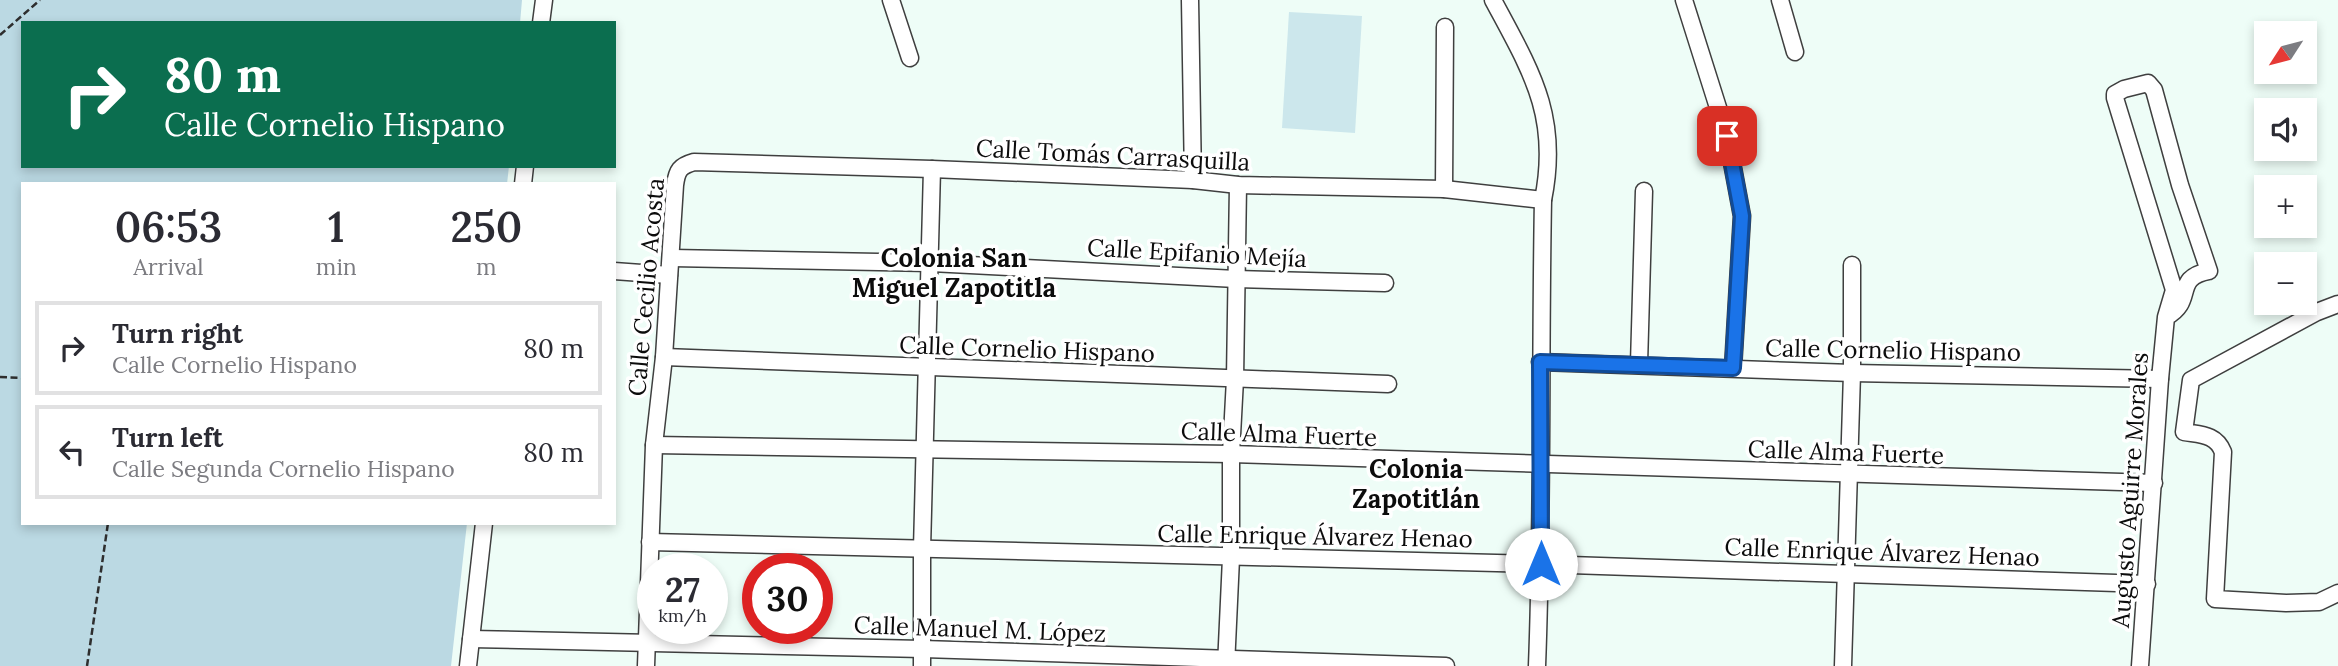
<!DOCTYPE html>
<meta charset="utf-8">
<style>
body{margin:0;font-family:Lora,serif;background:#f7f7f7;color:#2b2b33;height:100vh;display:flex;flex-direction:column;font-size:26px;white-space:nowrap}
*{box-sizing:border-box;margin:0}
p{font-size:23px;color:#7c7c81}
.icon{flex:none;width:38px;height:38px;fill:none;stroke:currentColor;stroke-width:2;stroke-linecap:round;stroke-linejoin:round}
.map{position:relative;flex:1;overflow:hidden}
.panel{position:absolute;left:21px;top:182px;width:595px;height:343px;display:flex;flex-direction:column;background:#fff;border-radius:0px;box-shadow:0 4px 10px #0003}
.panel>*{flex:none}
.hud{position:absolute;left:21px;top:21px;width:595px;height:147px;border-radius:0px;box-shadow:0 4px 10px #0003;background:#0b6e4f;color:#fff;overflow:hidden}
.needle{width:46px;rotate:234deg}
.controls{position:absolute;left:2254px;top:21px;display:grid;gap:14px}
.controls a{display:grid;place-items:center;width:63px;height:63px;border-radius:0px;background:#fff;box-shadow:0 4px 10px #0003;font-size:35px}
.speed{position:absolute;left:637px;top:553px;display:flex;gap:14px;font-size:35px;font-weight:700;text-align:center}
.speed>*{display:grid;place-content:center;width:91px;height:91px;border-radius:50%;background:#fff;box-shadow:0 4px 10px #0003;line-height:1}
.speed small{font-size:18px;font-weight:400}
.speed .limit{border:10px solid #d22;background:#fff;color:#111}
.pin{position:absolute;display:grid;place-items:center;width:60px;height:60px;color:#fff;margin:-30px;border-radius:14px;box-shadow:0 4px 10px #0006}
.me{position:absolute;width:77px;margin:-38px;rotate:0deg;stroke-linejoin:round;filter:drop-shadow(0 0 5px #0008)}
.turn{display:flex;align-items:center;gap:24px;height:147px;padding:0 28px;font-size:32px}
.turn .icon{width:91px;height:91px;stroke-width:2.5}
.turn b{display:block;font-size:49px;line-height:60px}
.eta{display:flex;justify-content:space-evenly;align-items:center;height:119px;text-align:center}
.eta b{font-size:42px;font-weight:600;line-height:49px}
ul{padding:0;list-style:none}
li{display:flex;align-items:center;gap:21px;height:94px;margin:0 14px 10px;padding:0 14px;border:4px solid #e1e1e2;border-radius:0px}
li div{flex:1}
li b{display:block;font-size:26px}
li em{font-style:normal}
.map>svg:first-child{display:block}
</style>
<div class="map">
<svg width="2338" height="666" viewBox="0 0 2338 666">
<rect width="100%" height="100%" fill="#eefdf7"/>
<path fill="#bbd9e3" d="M0,0H522L520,23H23V166H509L507,184H23V523H467L451,666H0Z"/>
<path fill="#cce7ec" d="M1289,12L1362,16L1355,133L1282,128Z"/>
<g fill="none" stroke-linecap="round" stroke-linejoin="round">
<g stroke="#3f3f3f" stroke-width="19">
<g id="minor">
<path d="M891,0L910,58"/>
<path d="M1190,0L1193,180"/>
<path d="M1493,0C1531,71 1560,116 1543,200C1540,355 1543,511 1537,666"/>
<path d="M1684,0L1727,136L1742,216L1733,368"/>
<path d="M1780,0L1795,52"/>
<path d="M541,23L544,0"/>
<path d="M523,184L525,166"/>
<path d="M1444,189L1445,27"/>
<path d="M672,258L931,263L1236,279L1385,283"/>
<path d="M614,271L669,275"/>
<path d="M2338,304L2317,312L2191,380L2184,432C2201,435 2216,434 2223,452L2215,599L2286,603L2319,602L2338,593"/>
<path d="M664,357L1388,384"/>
<path d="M1540,362L1852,373L2160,379"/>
<path d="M1639,364L1644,191"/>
<path d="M654,445L1231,454L2154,483"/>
<path d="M650,542L1540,564L2147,584"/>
<path d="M471,639L923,649L1446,666"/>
<path d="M468,666L484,523"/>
<path d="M646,666L654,445L664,357L675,185C677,170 680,166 694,162L932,169L1193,180L1238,185L1444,189L1543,200"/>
<path d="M922,666V549L932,169"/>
<path d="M1226,666L1231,558V454L1235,379L1238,185"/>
<path d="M1843,666L1852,373V265"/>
<path d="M2140,666L2160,379L2166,317L2174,290L2115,98V94L2124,89L2148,83L2154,90L2180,185L2209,271C2172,278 2196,301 2166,317"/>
</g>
</g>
<g stroke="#2e2e2e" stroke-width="2.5" stroke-dasharray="7 3.5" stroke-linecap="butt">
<path d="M0,35L40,0"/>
<path d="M0,377L23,378"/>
<path d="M87,666L108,523"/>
</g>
<use href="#minor" stroke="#fff" stroke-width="16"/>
</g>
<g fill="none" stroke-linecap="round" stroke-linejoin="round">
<g stroke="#114b97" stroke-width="18">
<path id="route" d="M1541,564L1540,362L1733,368L1742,216L1727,136"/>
</g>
<use href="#route" stroke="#1a73e8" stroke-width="12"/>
</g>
<g text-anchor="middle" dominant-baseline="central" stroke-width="7" stroke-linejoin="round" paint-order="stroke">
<g font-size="24" fill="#0c0c0c" stroke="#fff">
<text transform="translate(1113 155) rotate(3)">Calle Tomás Carrasquilla</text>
<text transform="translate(1197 253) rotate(3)">Calle Epifanio Mejía</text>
<text transform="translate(646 287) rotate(-85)">Calle Cecilio Acosta</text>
<text transform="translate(1027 349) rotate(2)">Calle Cornelio Hispano</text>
<text transform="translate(1893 350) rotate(1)">Calle Cornelio Hispano</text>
<text transform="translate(1279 434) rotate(2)">Calle Alma Fuerte</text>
<text transform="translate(1846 452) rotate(2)">Calle Alma Fuerte</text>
<text transform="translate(2130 490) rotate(-86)">Augusto Aguirre Morales</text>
<text transform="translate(1315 536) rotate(1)">Calle Enrique Álvarez Henao</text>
<text transform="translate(1882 552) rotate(2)">Calle Enrique Álvarez Henao</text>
<text transform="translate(980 629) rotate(2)">Calle Manuel M. López</text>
</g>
<g font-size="26" font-weight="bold" fill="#0c0c0c" stroke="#fff">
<text x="954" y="257">Colonia San<tspan x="954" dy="30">Miguel Zapotitla</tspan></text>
<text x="1416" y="468">Colonia<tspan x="1416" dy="30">Zapotitlán</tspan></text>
</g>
</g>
</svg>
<div class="controls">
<a><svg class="needle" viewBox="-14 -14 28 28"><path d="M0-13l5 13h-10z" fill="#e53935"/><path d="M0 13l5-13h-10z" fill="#7c7c81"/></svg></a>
<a><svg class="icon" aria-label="sound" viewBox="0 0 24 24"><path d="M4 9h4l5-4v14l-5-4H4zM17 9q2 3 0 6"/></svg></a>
<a>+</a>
<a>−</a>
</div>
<div class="speed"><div>27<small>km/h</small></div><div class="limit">30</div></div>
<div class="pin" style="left:1727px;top:136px;background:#d93025"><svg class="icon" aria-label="arrive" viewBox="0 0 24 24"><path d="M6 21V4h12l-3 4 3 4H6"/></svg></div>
<svg class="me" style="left:1541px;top:564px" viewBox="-20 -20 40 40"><circle r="19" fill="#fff"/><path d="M0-13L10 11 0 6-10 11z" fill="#1a73e8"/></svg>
<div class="hud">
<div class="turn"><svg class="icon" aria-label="right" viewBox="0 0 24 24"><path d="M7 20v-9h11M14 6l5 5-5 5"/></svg><div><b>80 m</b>Calle Cornelio Hispano</div></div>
</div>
<section class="panel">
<div class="eta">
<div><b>06:53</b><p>Arrival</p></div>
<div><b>1</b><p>min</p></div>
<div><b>250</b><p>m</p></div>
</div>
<ul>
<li><svg class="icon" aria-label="right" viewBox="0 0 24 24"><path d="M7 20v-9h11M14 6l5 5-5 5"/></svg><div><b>Turn right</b><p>Calle Cornelio Hispano</p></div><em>80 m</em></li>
<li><svg class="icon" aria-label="left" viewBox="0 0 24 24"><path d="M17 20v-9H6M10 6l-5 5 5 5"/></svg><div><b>Turn left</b><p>Calle Segunda Cornelio Hispano</p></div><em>80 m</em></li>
</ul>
</section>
</div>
